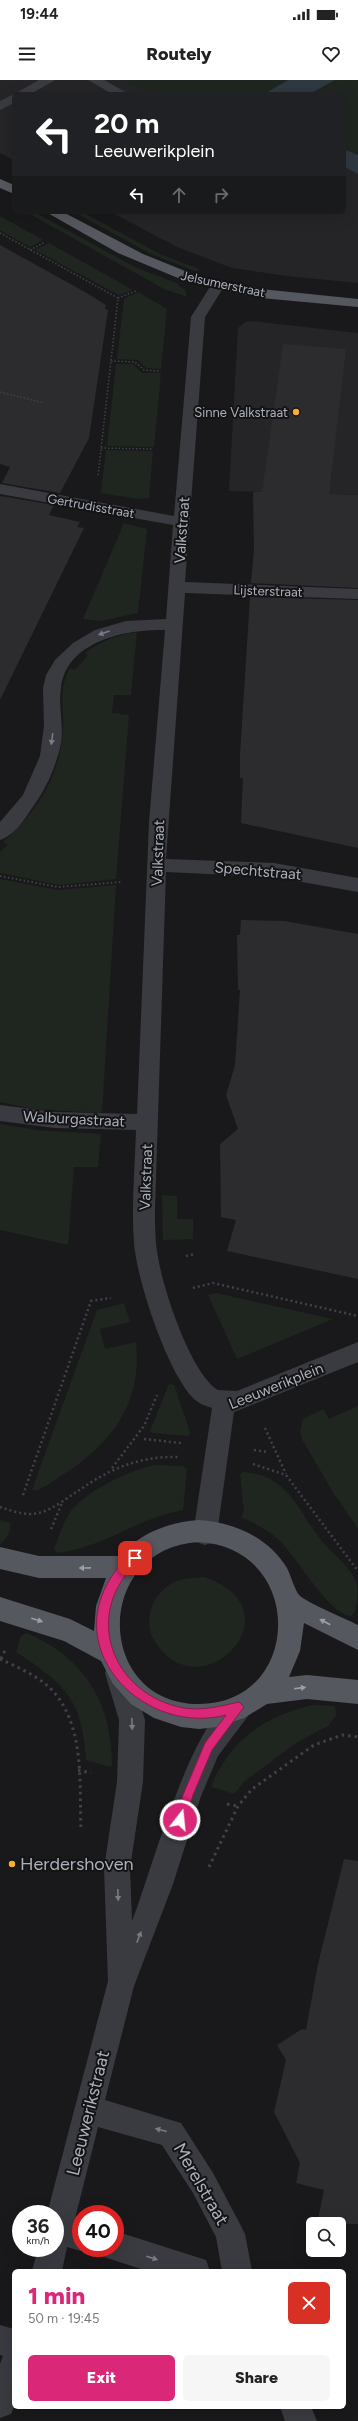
<!DOCTYPE html>
<meta charset="utf-8">
<style>
body{margin:0;font-family:Figtree,sans-serif;background:#f6f6f6;color:#222;height:100vh;display:flex;flex-direction:column;font-size:15px;white-space:nowrap}
*{box-sizing:border-box;margin:0}
p{font-size:13px;color:#767676}
.icon{flex:none;width:22px;height:22px;fill:none;stroke:currentColor;stroke-width:2;stroke-linecap:round;stroke-linejoin:round}
.map{position:relative;flex:1;overflow:hidden}
.details{position:absolute;left:12px;top:2189px;width:334px;height:140px;display:flex;flex-direction:column;background:#fff;border-radius:6px;box-shadow:0 4px 16px #0002}
.details>*{flex:none}
.guide{position:absolute;left:12px;top:12px;width:334px;height:122px;border-radius:6px;box-shadow:0 4px 16px #0002;background:#202124;color:#fff;overflow:hidden}
.fabs{position:absolute;left:306px;top:2137px;display:grid;gap:8px}
.fabs a{display:grid;place-items:center;width:40px;height:40px;border-radius:6px;background:#fff;box-shadow:0 4px 16px #0002;font-size:20px}
.speed{position:absolute;left:12px;top:2125px;display:flex;gap:8px;font-size:20px;font-weight:700;text-align:center}
.speed>*{display:grid;place-content:center;width:52px;height:52px;border-radius:50%;background:#fff;box-shadow:0 4px 16px #0002;line-height:1}
.speed small{font-size:10px;font-weight:400}
.speed .limit{border:6px solid #d22;background:#fff;color:#111}
.pin{position:absolute;display:grid;place-items:center;width:34px;height:34px;color:#fff;margin:-17px;border-radius:8px;box-shadow:0 2px 6px #0006}
.me{position:absolute;width:44px;margin:-22px;rotate:16deg;stroke-linejoin:round;filter:drop-shadow(0 0 3px #0008)}
.turn{display:flex;align-items:center;gap:14px;height:84px;padding:0 16px;font-size:18px}
.turn .icon{width:52px;height:52px;stroke-width:2.5}
.turn b{display:block;font-size:28px;line-height:34px}
.lanes{display:flex;align-items:center;height:38px;padding:0 16px;background:#0003;justify-content:center;gap:20px;direction:ltr}
.lanes .off{opacity:.35}
.round{display:grid;place-items:center;flex:none;width:42px;height:42px;border-radius:6px;background:#f6f6f6}
.overview{display:flex;align-items:center;justify-content:space-between;height:68px;padding:0 16px}
h1{font-size:24px;font-weight:800;line-height:30px;color:#db2777}
.action{display:flex;gap:8px;margin-top:auto;padding:8px 16px}
.action a{flex:1;height:46px;border-radius:6px;background:#db2777;color:#fff;font-size:16px;font-weight:800;line-height:46px;text-align:center}
.action a+a{background:#f6f6f6;color:#222}
.status{display:flex;justify-content:space-between;align-items:center;height:28px;padding:0 20px;background:#fff;direction:ltr}
.status svg{height:11px;fill:currentColor}
header{display:flex;justify-content:space-between;align-items:center;height:52px;padding:0 16px;background:#fff;font-size:18px;font-weight:800}
.map>svg:first-child{display:block}
</style>
<div class="status"><b>19:44</b><svg viewBox="0 0 49 12"><path d="M0 12V9h3v3zM5 12V6h3v6zM10 12V3h3v9zM15 12V0h3v12zM26 1h20v11H26zM47 4h2v5h-2z"/></svg></div>
<header><svg class="icon" aria-label="menu" viewBox="0 0 24 24"><path d="M4 6h16M4 12h16M4 18h16"/></svg>Routely<svg class="icon" aria-label="heart" viewBox="0 0 24 24"><path d="M12 20l-8-8c-3-5 5-10 8-4 3-6 11-1 8 4z"/></svg></header>
<div class="map">
<svg width="358" height="2341" viewBox="0 0 358 2341">
<rect width="100%" height="100%" fill="#19191b"/>
<g fill="#252528">
<path d="M0,0H288L264,14H14V80L0,73Z"/>
<path d="M344,87L358,94V203L287,196L232,188L177,167L111,132H344Z"/>
<path d="M252,241L358,253V415L229,411L238,248L245,242Z"/>
</g>
<g fill="#1e261f">
<path d="M123,0H288L264,14H152Z"/>
<path d="M335,0H358V75L344,69V14H310Z"/>
<path d="M26,132H34L135,187L179,204L178,205L185,210L187,217L164,209Z"/>
<path d="M74,132H82L160,174L199,189L197,192L151,174Z"/>
<path d="M0,136L43,160L30,167L0,150Z"/>
<path d="M49,163L133,210L119,215L35,170Z"/>
<path d="M138,212L167,229L161,289L146,288L138,280L117,279L124,219Z"/>
<path d="M116,284H133L142,293H161L154,367L107,366Z"/>
<path d="M106,370L153,371L149,418L138,419L101,413Z"/>
<path d="M124,443L147,449L138,533L101,541L83,539Z"/>
<path d="M137,552L131,615H114L112,633L129,635L116,799L59,805L0,793V772L8,765L3,762C37,733 61,694 63,648C64,626 58,609 70,588L75,590L88,575L85,573C100,562 117,555 137,552Z"/>
<path d="M0,799L58,810L116,805L102,1033L34,1029L0,1022Z"/>
<path d="M0,1044L37,1050L101,1054L98,1087H74L68,1165L0,1150Z"/>
<path d="M162,1115L177,1116V1139H193V1159L163,1160Z"/>
<path d="M216,1213L333,1239L237,1279L208,1215Z"/>
<path d="M124,1223L130,1242L100,1249L105,1269L136,1262C143,1324 110,1365 61,1396C53,1400 41,1412 32,1410L97,1230Z"/>
<path d="M169,1304L174,1305L190,1352L189,1356L152,1353L150,1351Z"/>
<path d="M358,1326V1448L334,1414L303,1361L300,1352L303,1339L323,1329L329,1339Z"/>
<path d="M156,1385L183,1386L187,1389L183,1430C135,1439 106,1467 57,1473L54,1469C59,1457 63,1443 70,1432C87,1410 130,1390 156,1385Z"/>
<path d="M243,1392C289,1395 297,1430 322,1461C333,1474 351,1488 357,1503C358,1512 358,1528 352,1536C330,1537 295,1474 278,1459C267,1450 255,1443 241,1437L244,1431L240,1394Z"/>
<path d="M0,1440L10,1443C12,1450 6,1461 0,1464Z"/>
<path d="M204,1497C304,1531 195,1639 152,1556C144,1539 153,1515 169,1505C179,1498 192,1498 204,1497Z"/>
<path d="M27,1553C84,1578 112,1622 112,1684L111,1687L86,1680C83,1620 64,1603 16,1572L21,1556Z"/>
<path d="M313,1625L335,1626L336,1635L328,1646L296,1663L245,1701L234,1714L212,1707C213,1698 219,1689 224,1682C245,1649 276,1634 313,1625Z"/>
</g>
<g fill="#2e3840">
<path d="M288,0H335L310,14H264Z"/>
<path d="M344,69L358,75V94L344,87Z"/>
</g>
<g fill="#2c2c2f">
<path d="M0,165L85,212L106,225L105,229L108,230L89,358L60,413L2,403L10,387L0,384Z"/>
<path d="M283,264L346,269L329,414L358,415V508L251,503L254,470L253,412H262Z"/>
<path d="M0,416L54,425L49,435L80,442L77,447L84,448L0,620Z"/>
<path d="M250,517L358,520V768L241,743L243,698H240V675Z"/>
<path d="M241,840L284,841L358,854V1199L227,1171L236,1140L221,1137L220,1064L238,1049L226,1015L235,985L240,910H238L237,855H240Z"/>
<path d="M344,1779L358,1781V2144H317L324,2110L296,2103L300,2083L274,2032L286,1980L277,1965L302,1949L306,1950L318,1884Z"/>
</g>
<g fill="none" stroke-linecap="round" stroke-linejoin="round">
<g stroke="#404247" stroke-width="1.5" stroke-dasharray="1.5 2" stroke-linecap="butt">
<path d="M0,153L118,218L98,396"/>
<path d="M30,170L45,162"/>
<path d="M118,218L136,211"/>
<path d="M111,281L135,282L144,290L159,291"/>
<path d="M0,312L44,323"/>
<path d="M101,368L153,369"/>
</g>
<path stroke="#404247" stroke-width="2" stroke-dasharray="1.5 2.5" stroke-linecap="butt" d="M0,796L58,807L121,802"/>
<g stroke="#404247" stroke-width="2.5" stroke-dasharray="2 3" stroke-linecap="butt">
<path d="M186,1176L195,1174"/>
<path d="M193,1208L213,1203L358,1236"/>
<path d="M265,1348L286,1394"/>
<path d="M144,1359L181,1363"/>
<path d="M254,1370L268,1372"/>
<path d="M253,1384L286,1395L358,1491"/>
<path d="M112,1388L144,1346L157,1315"/>
<path d="M23,1415L91,1221L111,1218"/>
<path d="M0,1427C12,1431 26,1436 39,1433C54,1429 68,1417 81,1409C111,1388 141,1376 178,1377"/>
<path d="M51,1449L62,1423"/>
</g>
<g stroke="#404247" stroke-width="3" stroke-dasharray="2.5 4" stroke-linecap="butt">
<path d="M0,1579C17,1587 36,1595 50,1608C86,1644 79,1705 81,1751"/>
<path d="M1,1579L5,1570"/>
<path d="M78,1690L91,1693"/>
<path d="M227,1724L238,1726"/>
<path d="M209,1787L238,1726L252,1709L314,1665L342,1655L358,1657"/>
</g>
<g fill="#3a3b40" fill-rule="evenodd">
<path d="M39,0H55L31,14H14Z"/>
<path d="M88,0H104L129,14H112Z"/>
<path d="M14,14V23L0,30V21Z"/>
<path d="M218,201L225,205L205,237L185,502L358,509V519L185,513L166,779L274,783L358,798V812L274,797L166,792L155,1128C155,1144 155,1161 158,1177C163,1209 191,1294 218,1310L237,1311L358,1262V1282L234,1332L217,1454L214,1462L205,1465L196,1462L193,1454L212,1328C205,1326 198,1323 193,1318C167,1291 137,1201 134,1163C131,1126 135,1088 136,1050L55,1048L0,1041V1025L55,1032L137,1034L149,742L165,550C126,549 66,561 61,608C58,626 64,644 61,663C56,688 45,711 30,731C23,742 13,756 0,760V742L23,715L40,676L44,646L43,608L46,595L55,580L73,563L95,550L126,541L166,539L173,445L0,414V404L174,436L191,237L213,202Z"/>
<path d="M118,1581L127,1584L145,1640L143,1702L130,1788L132,1841C152,1791 192,1634 239,1615L248,1618L252,1627L248,1636L218,1676L201,1716L173,1804L134,1906L105,2020L181,2043L213,2093L240,2144L245,2154L252,2191H222L216,2157L193,2113L162,2065L98,2047L75,2139L81,2141V2168H88L81,2171L67,2167L62,2191H32L38,2168H55V2134H47L108,1901L104,1788L117,1702L119,1640L105,1593L109,1584Z"/>
<path d="M115,2151L206,2180L210,2191H147L104,2177L101,2168H115Z"/>
<path d="M0,2245L14,2249V2327L11,2334L0,2338V2284L3,2276L0,2275Z"/>
<path d="M280,2327H311L317,2341H285Z"/>
</g>
<g fill="#56585f" fill-rule="evenodd">
<path d="M0,99L14,105V114L0,108Z"/>
<path d="M46,132H63L143,174L195,195L261,209L358,219V227L261,218L185,201L118,173Z"/>
<path d="M199,1440C234,1442 269,1458 287,1488C291,1496 295,1511 300,1516C314,1526 342,1537 358,1545V1570L304,1543L300,1571L289,1597L307,1595L358,1600V1624L307,1619L267,1624L244,1638L217,1647L199,1649L181,1647L154,1638L131,1624L113,1604L101,1581L64,1561L0,1541V1517L70,1539L94,1551L96,1526L106,1498H39L0,1489V1467L39,1476H120C140,1453 169,1442 199,1440ZM199,1462C306,1468 303,1624 199,1624C95,1624 92,1468 199,1462Z"/>
</g>
</g>
<defs><path id="oneway-solid" d="M-6-.8H1V-3.2L6.5 0L1 3.2V.8H-6Z"/></defs>
<g fill="#787b84">
<use href="#oneway-solid" transform="translate(104 553) rotate(161)"/>
<use href="#oneway-solid" transform="translate(52 659) rotate(98)"/>
<use href="#oneway-solid" transform="translate(132 1644) rotate(88)"/>
<use href="#oneway-solid" transform="translate(118 1815) rotate(88)"/>
<use href="#oneway-solid" transform="translate(139 1857) rotate(-69)"/>
<use href="#oneway-solid" transform="translate(161 2050) rotate(-165)"/>
<use href="#oneway-solid" transform="translate(152 2178) rotate(17)"/>
</g>
<g fill="#9a9ea9">
<use href="#oneway-solid" transform="translate(85 1488) rotate(179)"/>
<use href="#oneway-solid" transform="translate(37 1540) rotate(17)"/>
<use href="#oneway-solid" transform="translate(325 1542) rotate(-152)"/>
<use href="#oneway-solid" transform="translate(300 1608) rotate(-7)"/>
</g>
<path fill="#db2777" stroke="#8e194d" d="M135,1473L139,1474V1481C81,1532 111,1615 184,1628C203,1631 221,1626 239,1622L244,1627L212,1670L193,1715L184,1744L180,1746L175,1740L183,1715L205,1663L226,1635C146,1656 61,1573 112,1496C118,1487 125,1477 135,1473Z"/>
<g fill="#f6af36" stroke="#141416" stroke-width="1.5">
<circle cx="296" cy="332" r="4"/>
<circle cx="12" cy="1784" r="4"/>
</g>
<g text-anchor="middle" dominant-baseline="central" stroke-width="4" stroke-linejoin="round" paint-order="stroke">
<g font-size="13" fill="#abb0bb" stroke="#141416">
<text transform="translate(223 204) rotate(12)">Jelsumerstraat</text>
<text transform="translate(91 426) rotate(10)">Gertrudisstraat</text>
<text transform="translate(268 511) rotate(2)">Lijsterstraat</text>
</g>
<g font-size="13" fill="#abb0bb" stroke="#141416" text-anchor="end">
<text x="288" y="332">Sinne Valkstraat</text>
</g>
<g font-size="15" fill="#abb0bb" stroke="#141416">
<text transform="translate(182 450) rotate(-86)">Valkstraat</text>
<text transform="translate(158 773) rotate(-88)">Valkstraat</text>
<text transform="translate(258 791) rotate(5)">Spechtstraat</text>
<text transform="translate(74 1039) rotate(3)">Walburgastraat</text>
<text transform="translate(146 1097) rotate(-88)">Valkstraat</text>
<text transform="translate(276 1306) rotate(-22)">Leeuwerikplein</text>
</g>
<g font-size="18" fill="#abb0bb" stroke="#141416" text-anchor="start">
<text x="20" y="1784">Herdershoven</text>
</g>
<g font-size="18" fill="#abb0bb" stroke="#141416">
<text transform="translate(88 2033) rotate(-76)">Leeuwerikstraat</text>
<text transform="translate(201 2104) rotate(60)">Merelstraat</text>
</g>
</g>
</svg>
<div class="fabs">
<a><svg class="icon" aria-label="search" viewBox="0 0 24 24"><circle cx="10" cy="10" r="6"/><path d="M15 15l6 6"/></svg></a>
</div>
<div class="speed"><div>36<small>km/h</small></div><div class="limit">40</div></div>
<div class="pin" style="left:135px;top:1478px;background:#d93025"><svg class="icon" aria-label="arrive" viewBox="0 0 24 24"><path d="M6 21V4h12l-3 4 3 4H6"/></svg></div>
<svg class="me" style="left:180px;top:1740px" viewBox="-20 -20 40 40"><circle r="17" fill="#db2777" stroke="#fff" stroke-width="3"/><path d="M0-11L8 9 0 5-8 9z" fill="#fff"/></svg>
<div class="guide">
<div class="turn"><svg class="icon" aria-label="left" viewBox="0 0 24 24"><path d="M17 20v-9H6M10 6l-5 5 5 5"/></svg><div><b>20 m</b>Leeuwerikplein</div></div>
<div class="lanes"><svg class="icon" aria-label="left" viewBox="0 0 24 24"><path d="M17 20v-9H6M10 6l-5 5 5 5"/></svg><svg class="icon off" aria-label="ahead" viewBox="0 0 24 24"><path d="M12 20V5M6 11l6-6 6 6"/></svg><svg class="icon off" aria-label="right" viewBox="0 0 24 24"><path d="M7 20v-9h11M14 6l5 5-5 5"/></svg></div>
</div>
<section class="details">
<div class="overview"><div><h1>1 min</h1><p>50 m · 19:45</p></div><a class="round" style="background:#d93025;color:#fff"><svg class="icon" aria-label="close" viewBox="0 0 24 24"><path d="M6 6l12 12M18 6L6 18"/></svg></a></div>
<div class="action"><a>Exit</a><a>Share</a></div>
</section>
</div>
